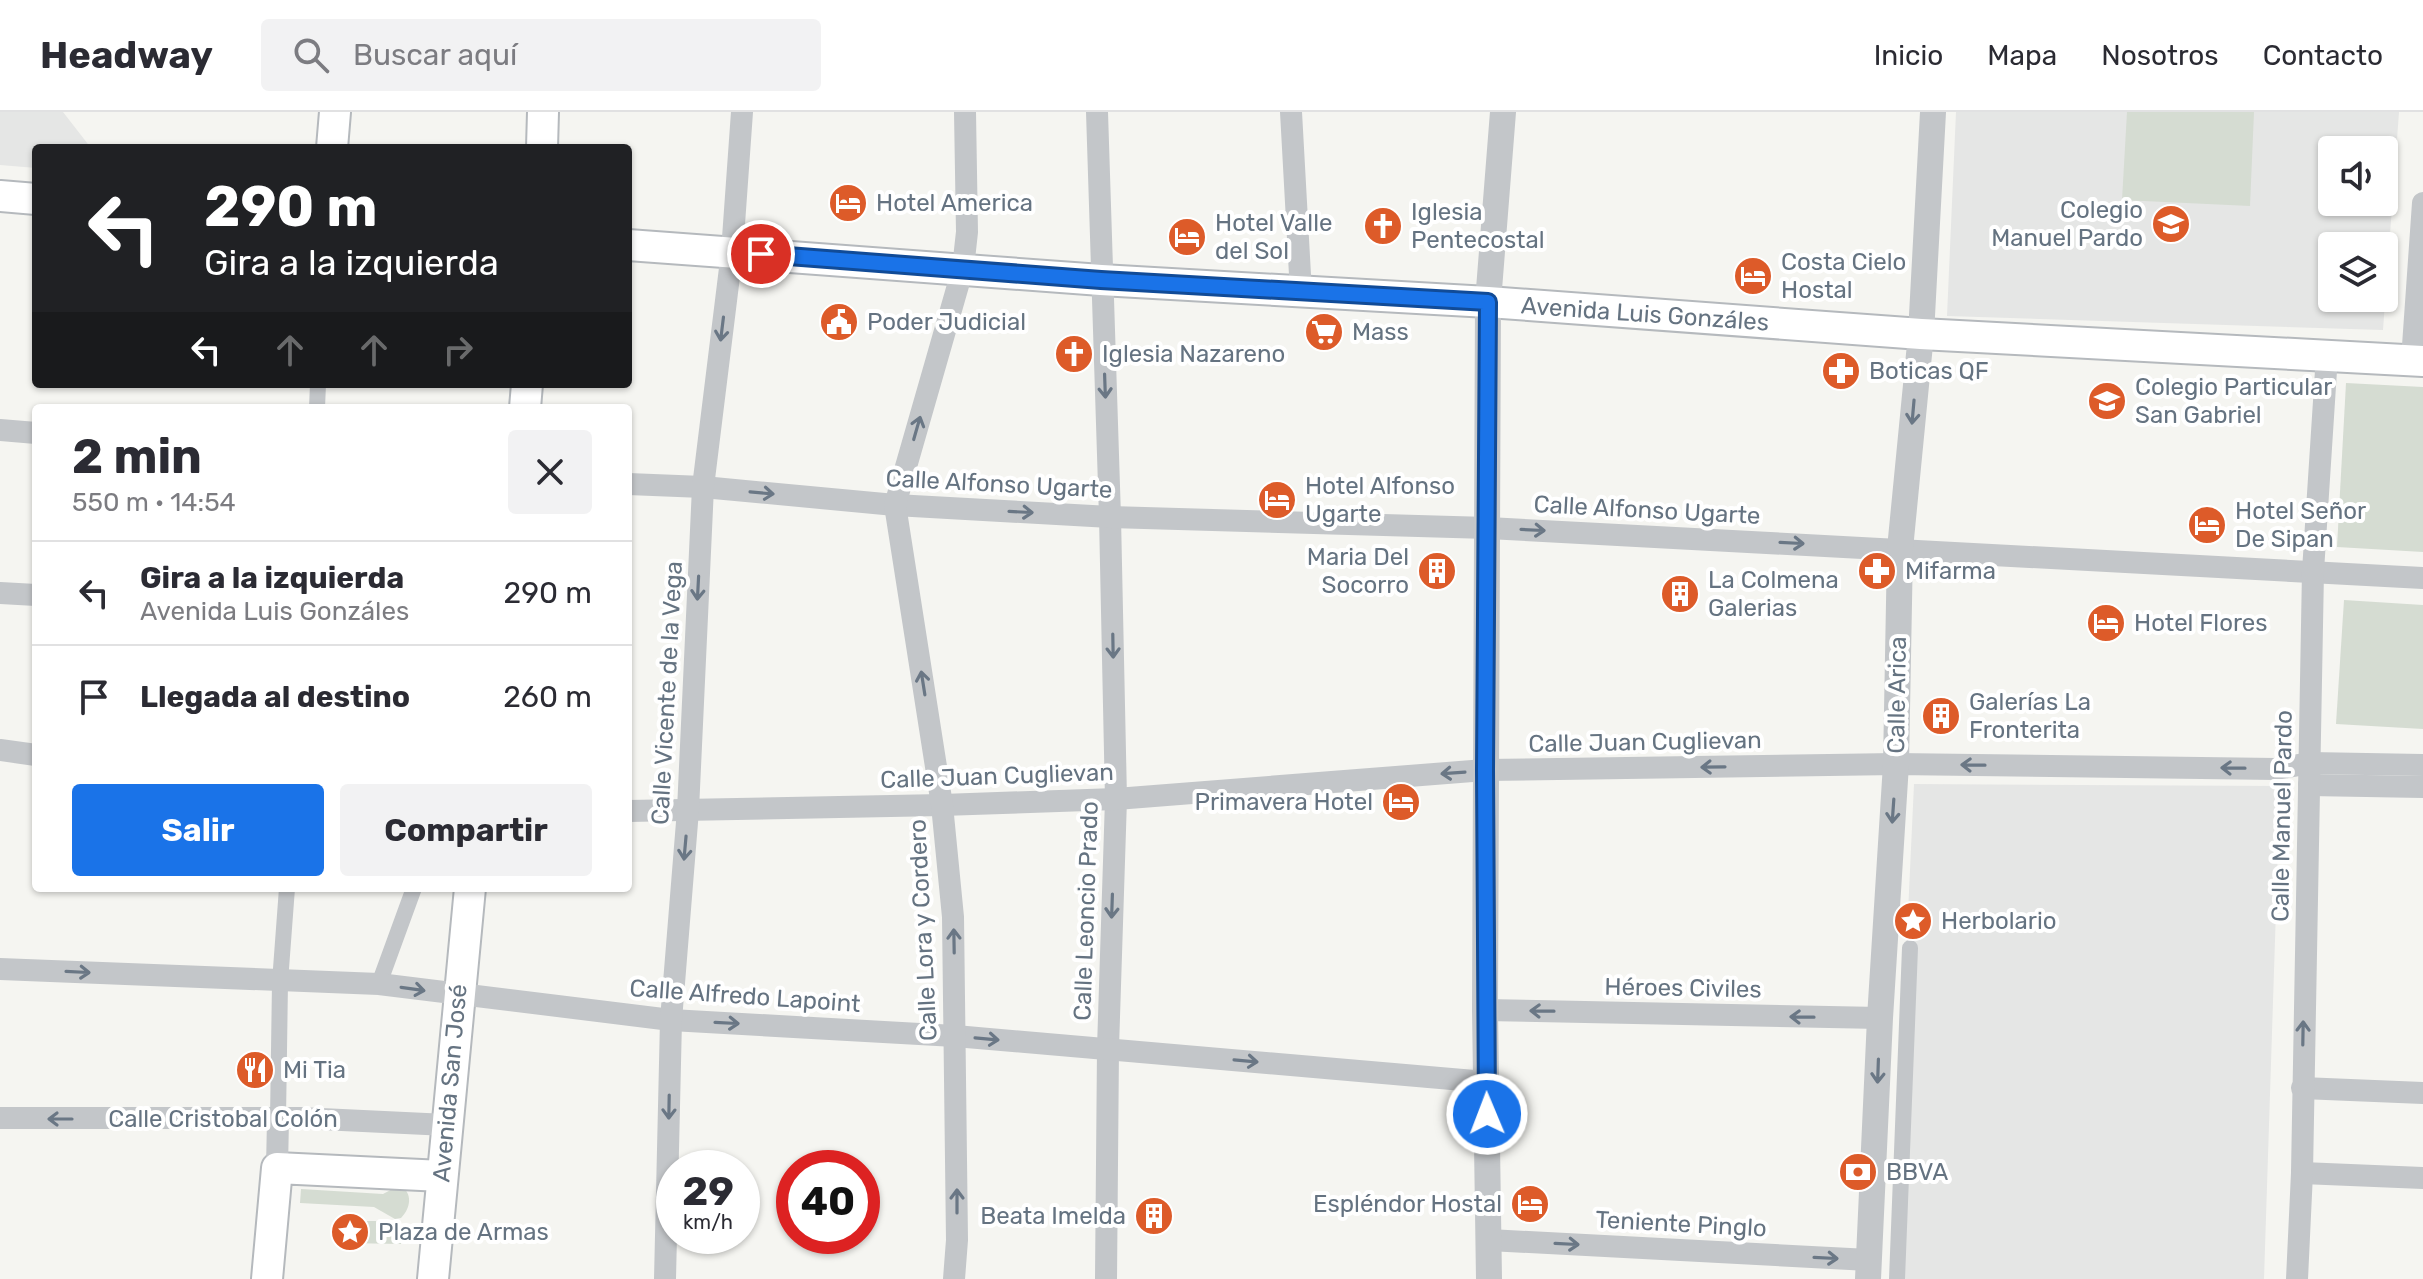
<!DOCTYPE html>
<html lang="es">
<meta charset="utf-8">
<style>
body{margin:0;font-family:Rubik,sans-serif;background:#f2f2f3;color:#2b2b33;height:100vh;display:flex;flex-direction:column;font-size:30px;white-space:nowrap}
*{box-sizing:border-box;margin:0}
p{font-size:26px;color:#7c7c81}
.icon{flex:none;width:44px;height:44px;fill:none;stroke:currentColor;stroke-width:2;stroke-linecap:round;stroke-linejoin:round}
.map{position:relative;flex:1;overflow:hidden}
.panel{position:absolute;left:32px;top:292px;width:600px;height:488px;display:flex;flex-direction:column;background:#fff;border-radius:8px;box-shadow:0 2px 6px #0004}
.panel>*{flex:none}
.banner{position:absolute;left:32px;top:32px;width:600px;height:244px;border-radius:8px;box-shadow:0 2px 6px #0004;background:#202124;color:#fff;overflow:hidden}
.tools{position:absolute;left:2318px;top:24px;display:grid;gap:16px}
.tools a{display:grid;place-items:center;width:80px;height:80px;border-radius:8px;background:#fff;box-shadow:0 2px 6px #0004;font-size:40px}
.speed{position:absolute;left:656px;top:1038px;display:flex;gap:16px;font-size:40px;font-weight:700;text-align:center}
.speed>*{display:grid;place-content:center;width:104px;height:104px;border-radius:50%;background:#fff;box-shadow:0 2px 6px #0004;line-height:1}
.speed small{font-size:20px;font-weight:400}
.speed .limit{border:12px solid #d22;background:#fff;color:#111}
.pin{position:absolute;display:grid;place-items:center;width:68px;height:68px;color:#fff;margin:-34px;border:4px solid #fff;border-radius:50%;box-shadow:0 2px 8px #0007}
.me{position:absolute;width:88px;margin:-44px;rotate:359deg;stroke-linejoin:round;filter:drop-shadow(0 0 6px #0008)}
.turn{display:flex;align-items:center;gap:28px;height:168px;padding:0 40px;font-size:36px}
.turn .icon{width:104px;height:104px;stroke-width:2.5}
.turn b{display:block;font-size:56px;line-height:68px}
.lanes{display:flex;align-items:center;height:76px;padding:0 40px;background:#0003;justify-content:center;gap:40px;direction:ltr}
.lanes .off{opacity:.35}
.round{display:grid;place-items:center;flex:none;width:84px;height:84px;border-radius:8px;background:#f2f2f3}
.overview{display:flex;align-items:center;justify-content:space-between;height:136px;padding:0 40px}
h1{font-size:48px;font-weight:700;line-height:60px}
.button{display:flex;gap:16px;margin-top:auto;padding:16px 40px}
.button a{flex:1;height:92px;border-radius:8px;background:#1a73e8;color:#fff;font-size:32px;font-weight:700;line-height:92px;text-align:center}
.button a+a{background:#f2f2f3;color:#2b2b33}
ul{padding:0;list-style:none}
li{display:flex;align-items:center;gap:24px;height:104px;padding:0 40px;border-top:2px solid #e1e1e2}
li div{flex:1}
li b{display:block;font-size:30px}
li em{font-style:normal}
header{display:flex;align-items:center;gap:48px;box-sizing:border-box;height:112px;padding:0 40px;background:#fff;border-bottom:2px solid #e1e1e2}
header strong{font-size:38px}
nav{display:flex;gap:44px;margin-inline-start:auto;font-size:28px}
.search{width:560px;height:72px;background:#f2f2f3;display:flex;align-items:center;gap:20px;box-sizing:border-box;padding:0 28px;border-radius:8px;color:#7c7c81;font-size:30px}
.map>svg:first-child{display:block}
</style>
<header>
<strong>Headway</strong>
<div class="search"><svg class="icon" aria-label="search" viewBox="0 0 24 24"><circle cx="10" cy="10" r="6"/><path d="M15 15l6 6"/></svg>Buscar aquí</div>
<nav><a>Inicio</a><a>Mapa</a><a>Nosotros</a><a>Contacto</a></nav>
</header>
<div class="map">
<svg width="2423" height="1167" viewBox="0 0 2423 1167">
<rect width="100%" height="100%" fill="#f5f5f1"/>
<g fill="#e5e6e5" fill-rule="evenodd">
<path d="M0,0H63L91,36H36V56L0,53Z"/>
<path d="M1956,0H2399L2383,218L1947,204ZM2332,38H2384V90H2332ZM2332,134H2384V186H2332Z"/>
<path d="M1914,672L2280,674L2264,1167H1891Z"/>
</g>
<g fill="#d5dcd2">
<path d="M2127,0H2254L2250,94L2122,88Z"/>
<path d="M2346,271L2423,275V440L2337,435Z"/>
<path d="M2344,488L2423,493V617L2336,612Z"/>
<path d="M400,1073C413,1081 411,1096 401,1106L395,1107L374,1095L300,1091L301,1077L383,1082Z"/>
<path d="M344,1109H376V1121H401V1132L344,1131Z"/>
</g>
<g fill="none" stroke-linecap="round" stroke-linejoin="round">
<g stroke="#b5b9bd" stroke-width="34">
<g id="secondary">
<path d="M332,36L335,0"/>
<path d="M542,36L543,0"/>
<path d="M0,84L36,87"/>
<path d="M628,133L1101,168L1488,190L1921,222L2423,249"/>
<path d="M525,296L527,272"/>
<path d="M267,1167L277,1056L442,1064"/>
<path d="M433,1167L470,776"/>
</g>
</g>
<g stroke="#c3c6c9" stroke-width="16">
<path d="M317,296L318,272"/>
<path d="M379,872L414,776"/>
<path d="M278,1007L280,870L287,776"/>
<path d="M1897,1167L1910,836"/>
</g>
<g stroke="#c3c6c9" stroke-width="22">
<path d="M1097,0L1110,405L1116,687L1108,936L1106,1167"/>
<path d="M1291,0L1301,181"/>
<path d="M2412,248L2423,91"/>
<path d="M0,318L36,321"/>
<path d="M628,372L703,375L895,393L1110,405L1488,416L2423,466"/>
<path d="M0,481L36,483"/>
<path d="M0,638L36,643"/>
<path d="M2309,673L2423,675"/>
<path d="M628,699L942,693L1116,687L1485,658L1896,652L2276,657L2310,651L2423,653"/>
<path d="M0,857L379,872L671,908L955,924L1486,970"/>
<path d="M1485,898L1880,906"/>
<path d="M2302,976L2423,981"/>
<path d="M0,1006H300L447,1013"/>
<path d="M277,1056L278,1007"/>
<path d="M2302,1061L2423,1066"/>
<path d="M1489,1128L1869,1148"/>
<path d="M665,1167L671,908L688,698L703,375L732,140L742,0"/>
<path d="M954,1167L957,1128L953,805L942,693L895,393L963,156L967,120L965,0"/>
<path d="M2297,1167L2302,1061L2313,459L2327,243"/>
</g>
<g stroke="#c3c6c9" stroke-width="26">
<path d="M1489,1167L1485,898L1488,190L1503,0"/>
<path d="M1868,1167L1880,906L1896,652L1900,437L1921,222L1933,0"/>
</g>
<use href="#secondary" stroke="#fff" stroke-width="30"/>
</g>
<defs><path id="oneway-shaft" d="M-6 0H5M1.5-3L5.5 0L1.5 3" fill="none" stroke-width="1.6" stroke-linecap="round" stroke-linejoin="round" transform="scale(2)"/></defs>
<g stroke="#6a7785">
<use href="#oneway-shaft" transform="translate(722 217) rotate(97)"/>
<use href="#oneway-shaft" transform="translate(1105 274) rotate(88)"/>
<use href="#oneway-shaft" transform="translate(1913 300) rotate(95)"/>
<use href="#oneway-shaft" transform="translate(917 316) rotate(-74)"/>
<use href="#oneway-shaft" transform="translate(762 381) rotate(5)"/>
<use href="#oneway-shaft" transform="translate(1021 400) rotate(3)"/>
<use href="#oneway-shaft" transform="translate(1533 418) rotate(3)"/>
<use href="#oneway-shaft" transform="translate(1792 431) rotate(3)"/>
<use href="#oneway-shaft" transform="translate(698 476) rotate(93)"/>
<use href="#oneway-shaft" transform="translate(1113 534) rotate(89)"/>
<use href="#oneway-shaft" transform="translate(923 571) rotate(-99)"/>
<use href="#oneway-shaft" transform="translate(1973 653) rotate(-179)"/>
<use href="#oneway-shaft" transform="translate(1713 655) rotate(179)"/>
<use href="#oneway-shaft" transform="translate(2233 656) rotate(-179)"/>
<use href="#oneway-shaft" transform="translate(1453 661) rotate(176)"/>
<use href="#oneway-shaft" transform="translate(1893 699) rotate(94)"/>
<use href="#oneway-shaft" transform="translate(685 736) rotate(95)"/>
<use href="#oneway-shaft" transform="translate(1112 794) rotate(92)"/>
<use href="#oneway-shaft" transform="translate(954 829) rotate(-91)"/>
<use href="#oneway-shaft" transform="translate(78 860) rotate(3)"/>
<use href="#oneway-shaft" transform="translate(413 877) rotate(8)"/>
<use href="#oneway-shaft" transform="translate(1542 899) rotate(-179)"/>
<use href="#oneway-shaft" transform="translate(1802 905) rotate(-179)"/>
<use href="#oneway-shaft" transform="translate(727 911) rotate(3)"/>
<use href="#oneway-shaft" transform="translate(2303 921) rotate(-89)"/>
<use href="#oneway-shaft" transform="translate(987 927) rotate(5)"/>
<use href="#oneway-shaft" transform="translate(1246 949) rotate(5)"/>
<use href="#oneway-shaft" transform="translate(1878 959) rotate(92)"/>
<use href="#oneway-shaft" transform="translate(669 995) rotate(91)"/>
<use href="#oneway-shaft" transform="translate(60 1007) rotate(-180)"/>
<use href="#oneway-shaft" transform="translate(957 1089) rotate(-90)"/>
<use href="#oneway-shaft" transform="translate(1567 1132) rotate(3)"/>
<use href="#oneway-shaft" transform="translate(1826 1146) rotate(3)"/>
</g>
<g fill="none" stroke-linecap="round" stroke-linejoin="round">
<g stroke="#114b97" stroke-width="20">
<path id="route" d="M761,142L1101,168L1488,190L1485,658L1487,1002"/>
</g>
<use href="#route" stroke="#1a73e8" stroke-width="14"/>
</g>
<defs>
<g id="hotel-disc" transform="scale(2)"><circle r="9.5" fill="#dd5b29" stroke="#fff"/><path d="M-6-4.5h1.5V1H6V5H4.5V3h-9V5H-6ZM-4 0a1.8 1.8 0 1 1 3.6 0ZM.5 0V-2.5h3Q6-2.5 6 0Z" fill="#fff"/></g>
<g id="university-disc" transform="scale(2)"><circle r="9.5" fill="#dd5b29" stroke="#fff"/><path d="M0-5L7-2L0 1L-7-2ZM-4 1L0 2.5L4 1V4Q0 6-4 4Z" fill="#fff"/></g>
<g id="church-disc" transform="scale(2)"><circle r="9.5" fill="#dd5b29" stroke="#fff"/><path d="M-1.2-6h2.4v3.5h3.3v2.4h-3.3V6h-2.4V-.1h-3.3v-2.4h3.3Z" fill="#fff"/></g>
<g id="civic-disc" transform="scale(2)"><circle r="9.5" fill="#dd5b29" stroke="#fff"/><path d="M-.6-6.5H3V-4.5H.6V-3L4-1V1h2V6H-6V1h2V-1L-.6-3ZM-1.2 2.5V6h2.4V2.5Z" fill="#fff"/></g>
<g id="supermarket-disc" transform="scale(2)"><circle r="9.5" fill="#dd5b29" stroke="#fff"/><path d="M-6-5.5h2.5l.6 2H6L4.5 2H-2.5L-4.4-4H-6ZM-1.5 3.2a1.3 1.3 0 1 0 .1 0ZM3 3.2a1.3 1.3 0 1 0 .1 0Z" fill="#fff"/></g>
<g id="pharmacy-disc" transform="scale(2)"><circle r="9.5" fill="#dd5b29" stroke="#fff"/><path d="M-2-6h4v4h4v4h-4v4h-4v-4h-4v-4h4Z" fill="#fff"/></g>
<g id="building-disc" transform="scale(2)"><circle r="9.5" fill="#dd5b29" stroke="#fff"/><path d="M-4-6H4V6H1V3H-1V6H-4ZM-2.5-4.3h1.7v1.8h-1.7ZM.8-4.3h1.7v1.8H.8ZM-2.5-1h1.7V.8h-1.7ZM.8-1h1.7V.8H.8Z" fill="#fff"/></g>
<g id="sight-disc" transform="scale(2)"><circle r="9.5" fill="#dd5b29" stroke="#fff"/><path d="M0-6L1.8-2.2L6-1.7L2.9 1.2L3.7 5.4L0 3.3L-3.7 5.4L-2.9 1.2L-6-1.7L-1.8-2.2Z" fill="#fff"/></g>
<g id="restaurant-disc" transform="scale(2)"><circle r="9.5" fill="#dd5b29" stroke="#fff"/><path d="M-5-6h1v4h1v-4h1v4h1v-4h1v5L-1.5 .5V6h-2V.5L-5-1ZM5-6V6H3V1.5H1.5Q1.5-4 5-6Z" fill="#fff"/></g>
<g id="bank-disc" transform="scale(2)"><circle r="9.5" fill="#dd5b29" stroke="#fff"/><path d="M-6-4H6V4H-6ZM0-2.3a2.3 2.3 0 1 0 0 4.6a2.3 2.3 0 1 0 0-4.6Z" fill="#fff"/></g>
</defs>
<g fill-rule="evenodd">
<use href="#hotel-disc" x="848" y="91"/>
<use href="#university-disc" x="2171" y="112"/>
<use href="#church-disc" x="1383" y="114"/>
<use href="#hotel-disc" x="1187" y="125"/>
<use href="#hotel-disc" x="1753" y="164"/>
<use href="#civic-disc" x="839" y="210"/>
<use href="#supermarket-disc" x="1324" y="220"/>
<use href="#church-disc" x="1074" y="242"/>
<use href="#pharmacy-disc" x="1841" y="259"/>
<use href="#university-disc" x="2107" y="289"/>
<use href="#hotel-disc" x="1277" y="388"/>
<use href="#hotel-disc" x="2207" y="413"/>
<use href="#building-disc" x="1437" y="459"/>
<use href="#pharmacy-disc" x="1877" y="459"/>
<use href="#building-disc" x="1680" y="482"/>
<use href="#hotel-disc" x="2106" y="511"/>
<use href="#building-disc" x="1941" y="604"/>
<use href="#hotel-disc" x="1401" y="690"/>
<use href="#sight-disc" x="1913" y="809"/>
<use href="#restaurant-disc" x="255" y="958"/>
<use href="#bank-disc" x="1858" y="1060"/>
<use href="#hotel-disc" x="1530" y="1092"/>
<use href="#building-disc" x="1154" y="1104"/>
<use href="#sight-disc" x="350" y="1120"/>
</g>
<g text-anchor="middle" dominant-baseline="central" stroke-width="8" stroke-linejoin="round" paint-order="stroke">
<g font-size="24" fill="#657381" stroke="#fff" text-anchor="start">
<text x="876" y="91">Hotel America</text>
<text x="2143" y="98" text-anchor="end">Colegio<tspan x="2143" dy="28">Manuel Pardo</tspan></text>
<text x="1411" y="100">Iglesia<tspan x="1411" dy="28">Pentecostal</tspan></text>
<text x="1215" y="111">Hotel Valle<tspan x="1215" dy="28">del Sol</tspan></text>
<text x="1781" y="150">Costa Cielo<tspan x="1781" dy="28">Hostal</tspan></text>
<text x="867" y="210">Poder Judicial</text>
<text x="1352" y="220">Mass</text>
<text x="1102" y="242">Iglesia Nazareno</text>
<text x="1869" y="259">Boticas QF</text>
<text x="2135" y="275">Colegio Particular<tspan x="2135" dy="28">San Gabriel</tspan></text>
<text x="1305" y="374">Hotel Alfonso<tspan x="1305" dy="28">Ugarte</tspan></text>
<text x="2235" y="399">Hotel Señor<tspan x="2235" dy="28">De Sipan</tspan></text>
<text x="1409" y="445" text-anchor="end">Maria Del<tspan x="1409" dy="28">Socorro</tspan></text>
<text x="1905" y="459">Mifarma</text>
<text x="1708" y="468">La Colmena<tspan x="1708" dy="28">Galerias</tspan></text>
<text x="2134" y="511">Hotel Flores</text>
<text x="1969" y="590">Galerías La<tspan x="1969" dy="28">Fronterita</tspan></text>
<text x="1373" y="690" text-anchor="end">Primavera Hotel</text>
<text x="1941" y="809">Herbolario</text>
<text x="283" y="958">Mi Tia</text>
<text x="1886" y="1060">BBVA</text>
<text x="1502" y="1092" text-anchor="end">Espléndor Hostal</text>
<text x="1126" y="1104" text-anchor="end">Beata Imelda</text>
<text x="378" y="1120">Plaza de Armas</text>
</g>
<g font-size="24" fill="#657381" stroke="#fff">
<text transform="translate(1645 202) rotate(4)">Avenida Luis Gonzáles</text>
<text transform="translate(999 372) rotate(3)">Calle Alfonso Ugarte</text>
<text transform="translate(1647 398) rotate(3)">Calle Alfonso Ugarte</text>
<text transform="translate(667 581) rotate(-87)">Calle Vicente de la Vega</text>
<text transform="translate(1897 583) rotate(-89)">Calle Arica</text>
<text transform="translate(1645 630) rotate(-1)">Calle Juan Cuglievan</text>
<text transform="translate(997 664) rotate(-2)">Calle Juan Cuglievan</text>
<text transform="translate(2282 704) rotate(-89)">Calle Manuel Pardo</text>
<text transform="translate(1086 799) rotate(-88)">Calle Leoncio Prado</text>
<text transform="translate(923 818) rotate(-93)">Calle Lora y Cordero</text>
<text transform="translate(1683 876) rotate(1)">Héroes Civiles</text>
<text transform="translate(745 884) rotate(4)">Calle Alfredo Lapoint</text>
<text transform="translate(450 971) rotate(-85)">Avenida San José</text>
<text x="223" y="1007">Calle Cristobal Colón</text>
<text transform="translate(1681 1112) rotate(3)">Teniente Pinglo</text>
</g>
</g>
</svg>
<div class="tools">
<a><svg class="icon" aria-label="sound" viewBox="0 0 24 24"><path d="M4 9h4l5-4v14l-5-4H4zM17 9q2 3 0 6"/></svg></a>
<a><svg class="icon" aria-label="layers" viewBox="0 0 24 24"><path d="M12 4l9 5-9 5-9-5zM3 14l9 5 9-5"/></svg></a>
</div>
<div class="speed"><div>29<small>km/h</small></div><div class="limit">40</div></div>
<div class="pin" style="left:761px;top:142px;background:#d93025"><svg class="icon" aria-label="arrive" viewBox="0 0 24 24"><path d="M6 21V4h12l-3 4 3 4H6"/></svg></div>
<svg class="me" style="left:1487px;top:1002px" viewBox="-20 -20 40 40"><circle r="17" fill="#1a73e8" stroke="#fff" stroke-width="3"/><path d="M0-11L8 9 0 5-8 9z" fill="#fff"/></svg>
<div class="banner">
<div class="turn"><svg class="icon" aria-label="left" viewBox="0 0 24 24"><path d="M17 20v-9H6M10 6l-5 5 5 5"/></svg><div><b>290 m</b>Gira a la izquierda</div></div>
<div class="lanes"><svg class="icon" aria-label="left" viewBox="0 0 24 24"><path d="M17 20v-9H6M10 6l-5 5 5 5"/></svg><svg class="icon off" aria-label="ahead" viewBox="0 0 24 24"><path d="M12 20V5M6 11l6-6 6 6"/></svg><svg class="icon off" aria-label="ahead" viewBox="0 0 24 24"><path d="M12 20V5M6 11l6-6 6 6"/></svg><svg class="icon off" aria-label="right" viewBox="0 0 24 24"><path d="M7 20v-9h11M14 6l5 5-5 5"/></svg></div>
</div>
<section class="panel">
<div class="overview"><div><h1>2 min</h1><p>550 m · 14:54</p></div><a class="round"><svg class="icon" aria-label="close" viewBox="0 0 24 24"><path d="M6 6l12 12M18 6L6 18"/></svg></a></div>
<ul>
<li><svg class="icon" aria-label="left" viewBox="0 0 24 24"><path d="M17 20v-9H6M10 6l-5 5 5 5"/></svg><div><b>Gira a la izquierda</b><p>Avenida Luis Gonzáles</p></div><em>290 m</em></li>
<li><svg class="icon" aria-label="arrive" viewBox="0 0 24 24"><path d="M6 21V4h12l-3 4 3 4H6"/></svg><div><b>Llegada al destino</b></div><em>260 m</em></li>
</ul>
<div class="button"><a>Salir</a><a>Compartir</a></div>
</section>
</div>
